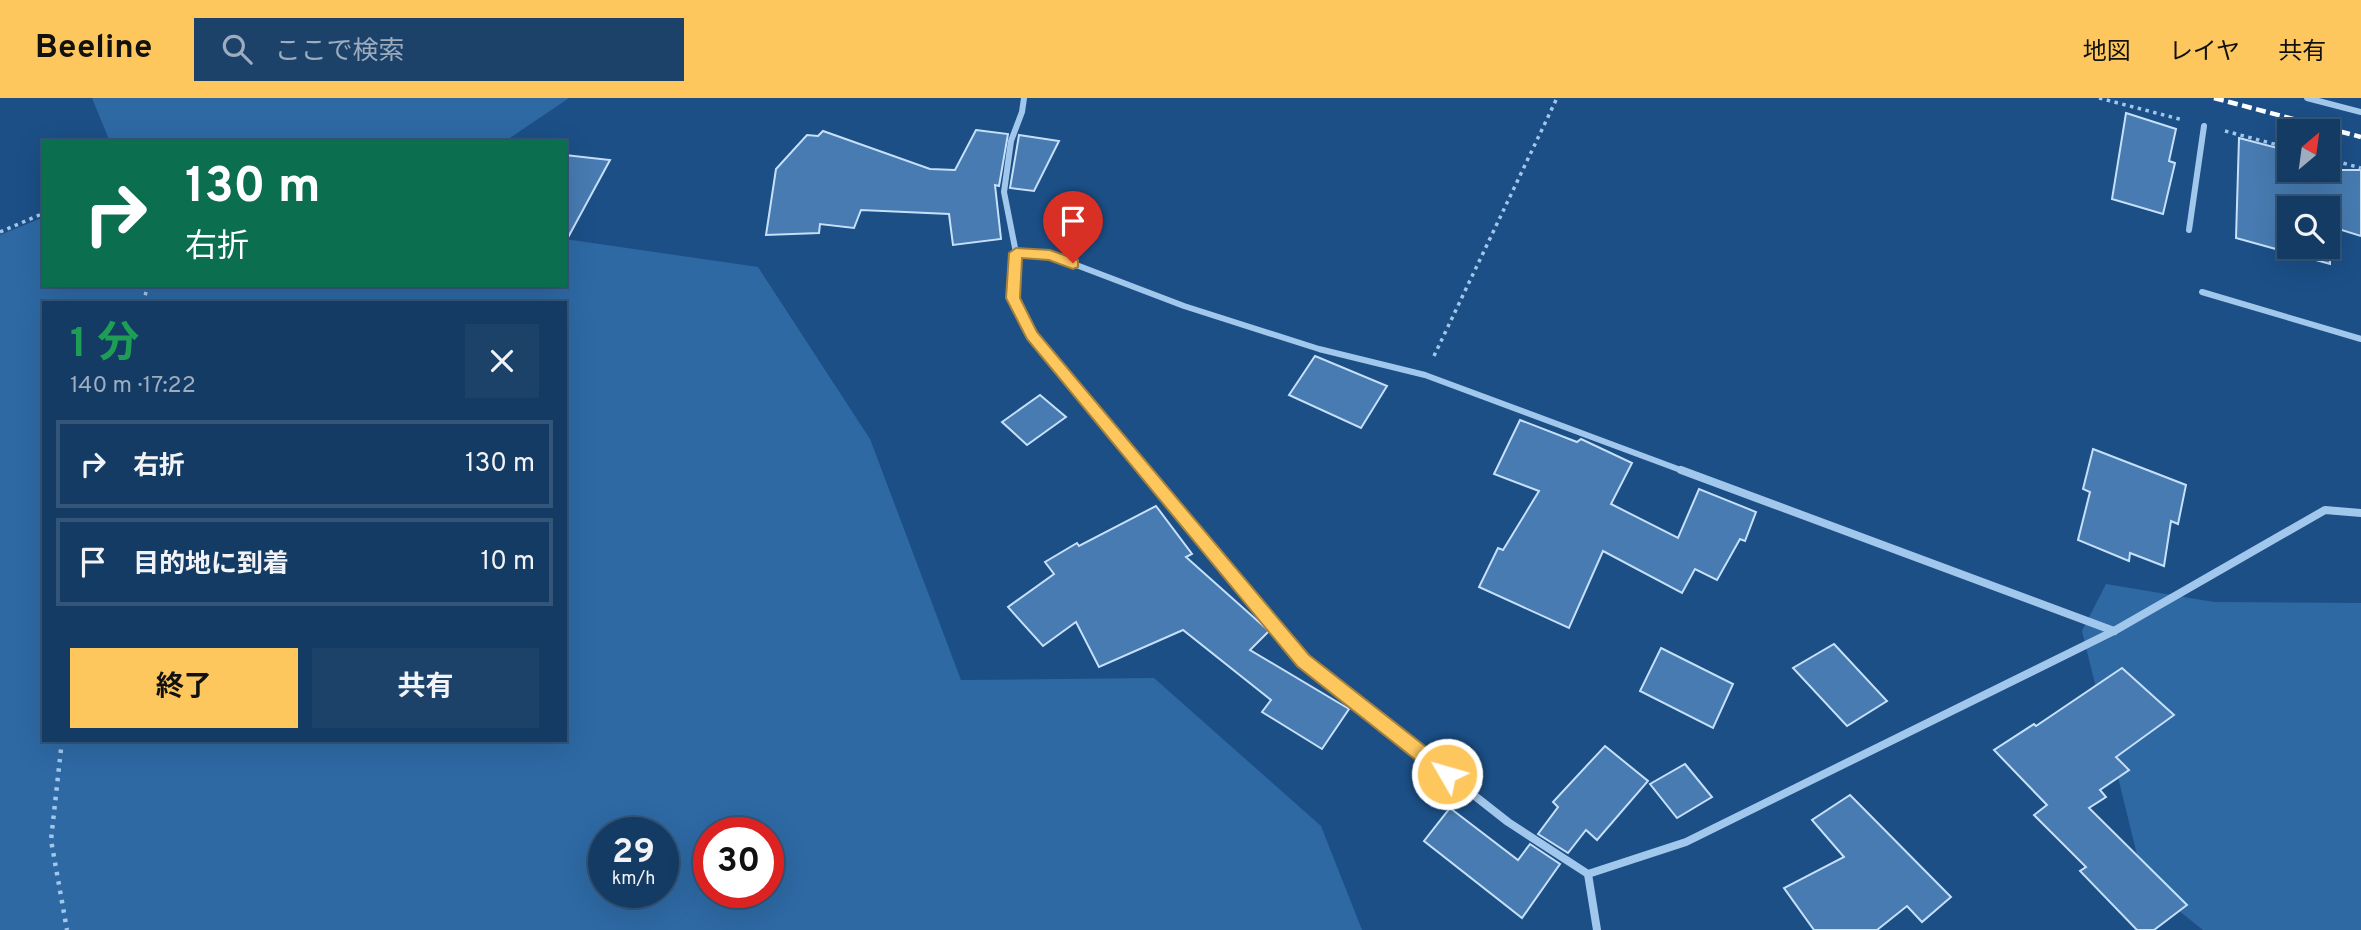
<!DOCTYPE html>
<html lang="ja">
<meta charset="utf-8">
<style>
body{margin:0;font-family:Overpass,"Noto Sans JP",sans-serif;background:#1d426a;color:#f1f3f6;height:100vh;display:flex;flex-direction:column;font-size:26px;white-space:nowrap}
*{box-sizing:border-box;margin:0}
p{font-size:23px;color:#9dadbf}
.icon{flex:none;width:38px;height:38px;fill:none;stroke:currentColor;stroke-width:2;stroke-linecap:round;stroke-linejoin:round}
.map{position:relative;flex:1;overflow:hidden}
.sheet{position:absolute;left:42px;top:203px;width:525px;height:441px;display:flex;flex-direction:column;background:#143b64;border-radius:0px;box-shadow:0 7px 28px #0002,0 0 0 2px #335578}
.sheet>*{flex:none}
.hud{position:absolute;left:42px;top:42px;width:525px;height:147px;border-radius:0px;box-shadow:0 7px 28px #0002,0 0 0 2px #335578;background:#0b6e4f;color:#fff;overflow:hidden}
.needle{width:46px;rotate:29deg}
.controls{position:absolute;left:2277px;top:21px;display:grid;gap:14px}
.controls a{display:grid;place-items:center;width:63px;height:63px;border-radius:0px;background:#143b64;box-shadow:0 7px 28px #0002,0 0 0 2px #335578;font-size:35px}
.speed{position:absolute;left:588px;top:719px;display:flex;gap:14px;font-size:35px;font-weight:700;text-align:center}
.speed>*{display:grid;place-content:center;width:91px;height:91px;border-radius:50%;background:#143b64;box-shadow:0 7px 28px #0002,0 0 0 2px #335578;line-height:1}
.speed small{font-size:18px;font-weight:400}
.speed .limit{border:10px solid #d22;background:#fff;color:#111}
.pin{position:absolute;display:grid;place-items:center;width:60px;height:60px;color:#fff;margin:-72px -30px;border-radius:50% 50% 50% 0;rotate:-45deg;box-shadow:0 0 7px #0007}
.pin .icon{rotate:45deg}
.me{position:absolute;width:77px;margin:-38px;rotate:308deg;stroke-linejoin:round;filter:drop-shadow(0 0 5px #0008)}
.turn{display:flex;align-items:center;gap:24px;height:147px;padding:0 28px;font-size:32px}
.turn .icon{width:91px;height:91px;stroke-width:2.5}
.turn b{display:block;font-size:49px;line-height:60px}
.round{display:grid;place-items:center;flex:none;width:74px;height:74px;border-radius:0px;background:#1d426a}
.headline{display:flex;align-items:center;justify-content:space-between;height:119px;padding:0 28px}
h1{font-size:42px;font-weight:700;line-height:52px;color:#1e9e55}
.button{display:flex;gap:14px;margin-top:auto;padding:14px 28px}
.button a{flex:1;height:80px;border-radius:0px;background:#fdc75e;color:#111;font-size:28px;font-weight:700;line-height:80px;text-align:center}
.button a+a{background:#1d426a;color:#f1f3f6}
ul{padding:0;list-style:none}
li{display:flex;align-items:center;gap:21px;height:88px;margin:0 14px 10px;padding:0 14px;border:4px solid #335578;border-radius:0px}
li div{flex:1}
li b{display:block;font-size:26px}
li em{font-style:normal}
header{display:flex;align-items:center;gap:42px;box-sizing:border-box;height:98px;padding:0 35px;background:#fdc75e;color:#111}
header strong{font-size:33px}
nav{display:flex;gap:38px;margin-inline-start:auto;font-size:24px}
.search{width:490px;height:63px;background:#1d426a;display:flex;align-items:center;gap:18px;box-sizing:border-box;padding:0 24px;border-radius:0px;color:#9dadbf;font-size:26px}
.map>svg:first-child{display:block}
</style>
<header>
<strong>Beeline</strong>
<div class="search"><svg class="icon" aria-label="search" viewBox="0 0 24 24"><circle cx="10" cy="10" r="6"/><path d="M15 15l6 6"/></svg>ここで検索</div>
<nav><a>地図</a><a>レイヤ</a><a>共有</a></nav>
</header>
<div class="map">
<svg width="2361" height="832" viewBox="0 0 2361 832">
<rect width="100%" height="100%" fill="#1b4f86"/>
<g fill="#2e69a4" fill-rule="evenodd">
<path d="M92,0H569L504,44H110Z"/>
<path d="M44,119V187H565V141L758,169L870,341L961,582L1154,580L1321,728L1362,832H0V137ZM44,205H565V642H44ZM604,735H663V794H604ZM709,735H768V794H709Z"/>
<path d="M2106,486L2214,504L2361,505V832H2203L2144,785L2082,533Z"/>
</g>
<g fill="#477bb1" stroke="#c7e0f9" stroke-width="2" fill-rule="evenodd">
<path d="M2126,15L2176,31L2169,63L2175,65L2163,116L2112,101Z"/>
<path d="M976,32L1008,36L999,88L995,87L1001,141L953,147L949,116L861,112L854,130L820,126L819,135L766,137L776,71L807,37L818,38L823,33L930,71L955,72Z"/>
<path d="M1019,37L1059,43L1034,93L1010,90Z"/>
<path d="M2239,40L2289,53V72H2361V138L2329,128L2330,166L2236,140ZM2289,110H2328V149H2289Z"/>
<path d="M565,57L610,62L565,145Z"/>
<path d="M1315,258L1387,288L1361,330L1289,297Z"/>
<path d="M1040,297L1066,319L1027,347L1002,324Z"/>
<path d="M1520,322L1577,344L1581,341L1632,365L1611,406L1678,440L1699,391L1756,414L1745,443L1740,441L1717,482L1695,471L1682,495L1603,453L1569,530L1479,489L1498,450L1503,452L1539,393L1494,376Z"/>
<path d="M2093,351L2186,387L2178,426L2171,423L2164,468L2130,455L2129,463L2078,442L2090,394L2083,391Z"/>
<path d="M1156,408L1192,456L1186,459L1269,533L1250,552L1349,611L1322,651L1262,614L1271,602L1183,532L1099,569L1076,524L1043,548L1008,509L1054,476L1045,464L1077,445L1079,448Z"/>
<path d="M1834,546L1887,603L1847,628L1793,570Z"/>
<path d="M1661,550L1733,586L1713,630L1640,593Z"/>
<path d="M2122,570L2174,617L2116,659L2129,672L2100,692L2106,699L2089,710L2187,807L2154,832H2137L2080,773L2086,769L2034,717L2047,707L1994,652L2034,626L2036,628Z"/>
<path d="M1605,648L1648,683L1597,742L1586,732L1568,755L1538,736L1558,709L1553,704Z"/>
<path d="M1685,666L1712,699L1677,720L1650,686Z"/>
<path d="M1850,697L1951,799L1922,824L1907,808L1877,832H1814L1784,790L1844,759L1812,722Z"/>
<path d="M1450,710L1518,762L1530,746L1560,766L1522,820L1424,743Z"/>
</g>
<g fill="none" stroke-linecap="round" stroke-linejoin="round">
<g stroke="#a2c7ec" stroke-width="3.5" stroke-dasharray="3.5 4.5" stroke-linecap="butt">
<path d="M2099,0L2183,22"/>
<path d="M2225,33L2289,50"/>
<path d="M2328,61L2361,70"/>
<path d="M0,134L44,115"/>
<path d="M143,205L148,187"/>
<path d="M1434,258L1557,0"/>
</g>
<path stroke="#a2c7ec" stroke-width="4.5" stroke-dasharray="3.5 6" stroke-linecap="butt" d="M62,642L51,742L67,832"/>
<g stroke="#a2c7ec" stroke-width="6">
<path d="M1024,0L1022,14L1011,43L1004,94L1016,155L1013,200L1032,237L1146,374"/>
<path d="M2307,0L2361,14"/>
<path d="M2189,132L2204,28"/>
<path d="M1016,155L1050,157L1184,208L1319,251L1425,277L1686,374"/>
<path d="M2202,194L2361,241"/>
</g>
<g stroke="#a2c7ec" stroke-width="8">
<path d="M1144,372L1303,563L1508,724L1588,776L1686,744L2114,533L2325,412L2361,415"/>
<path d="M1681,372L2114,533"/>
<path d="M1588,776L1597,832"/>
</g>
<path stroke="#fff" stroke-width="4.5" stroke-dasharray="10 4.5" stroke-linecap="butt" d="M2214,0L2361,39"/>
</g>
<path fill="#fdc75e" stroke="#a4813d" stroke-width="2" d="M1016,150L1050,152L1078,162V169L1073,171L1049,162L1022,160L1020,200L1037,234L1309,557L1453,670L1456,676L1453,682L1447,684L1441,682L1297,568L1027,241L1006,200L1009,155Z"/>
</svg>
<div class="controls">
<a><svg class="needle" viewBox="-14 -14 28 28"><path d="M0-13l5 13h-10z" fill="#e53935"/><path d="M0 13l5-13h-10z" fill="#9dadbf"/></svg></a>
<a><svg class="icon" aria-label="search" viewBox="0 0 24 24"><circle cx="10" cy="10" r="6"/><path d="M15 15l6 6"/></svg></a>
</div>
<div class="speed"><div>29<small>km/h</small></div><div class="limit">30</div></div>
<div class="pin" style="left:1073px;top:165px;background:#d93025"><svg class="icon" aria-label="arrive" viewBox="0 0 24 24"><path d="M6 21V4h12l-3 4 3 4H6"/></svg></div>
<svg class="me" style="left:1447px;top:676px" viewBox="-20 -20 40 40"><circle r="17" fill="#fdc75e" stroke="#fff" stroke-width="3"/><path d="M0-11L8 9 0 5-8 9z" fill="#fff"/></svg>
<div class="hud">
<div class="turn"><svg class="icon" aria-label="right" viewBox="0 0 24 24"><path d="M7 20v-9h11M14 6l5 5-5 5"/></svg><div><b>130 m</b>右折</div></div>
</div>
<section class="sheet">
<div class="headline"><div><h1>1 分</h1><p>140 m · 17:22</p></div><a class="round"><svg class="icon" aria-label="close" viewBox="0 0 24 24"><path d="M6 6l12 12M18 6L6 18"/></svg></a></div>
<ul>
<li><svg class="icon" aria-label="right" viewBox="0 0 24 24"><path d="M7 20v-9h11M14 6l5 5-5 5"/></svg><div><b>右折</b></div><em>130 m</em></li>
<li><svg class="icon" aria-label="arrive" viewBox="0 0 24 24"><path d="M6 21V4h12l-3 4 3 4H6"/></svg><div><b>目的地に到着</b></div><em>10 m</em></li>
</ul>
<div class="button"><a>終了</a><a>共有</a></div>
</section>
</div>
